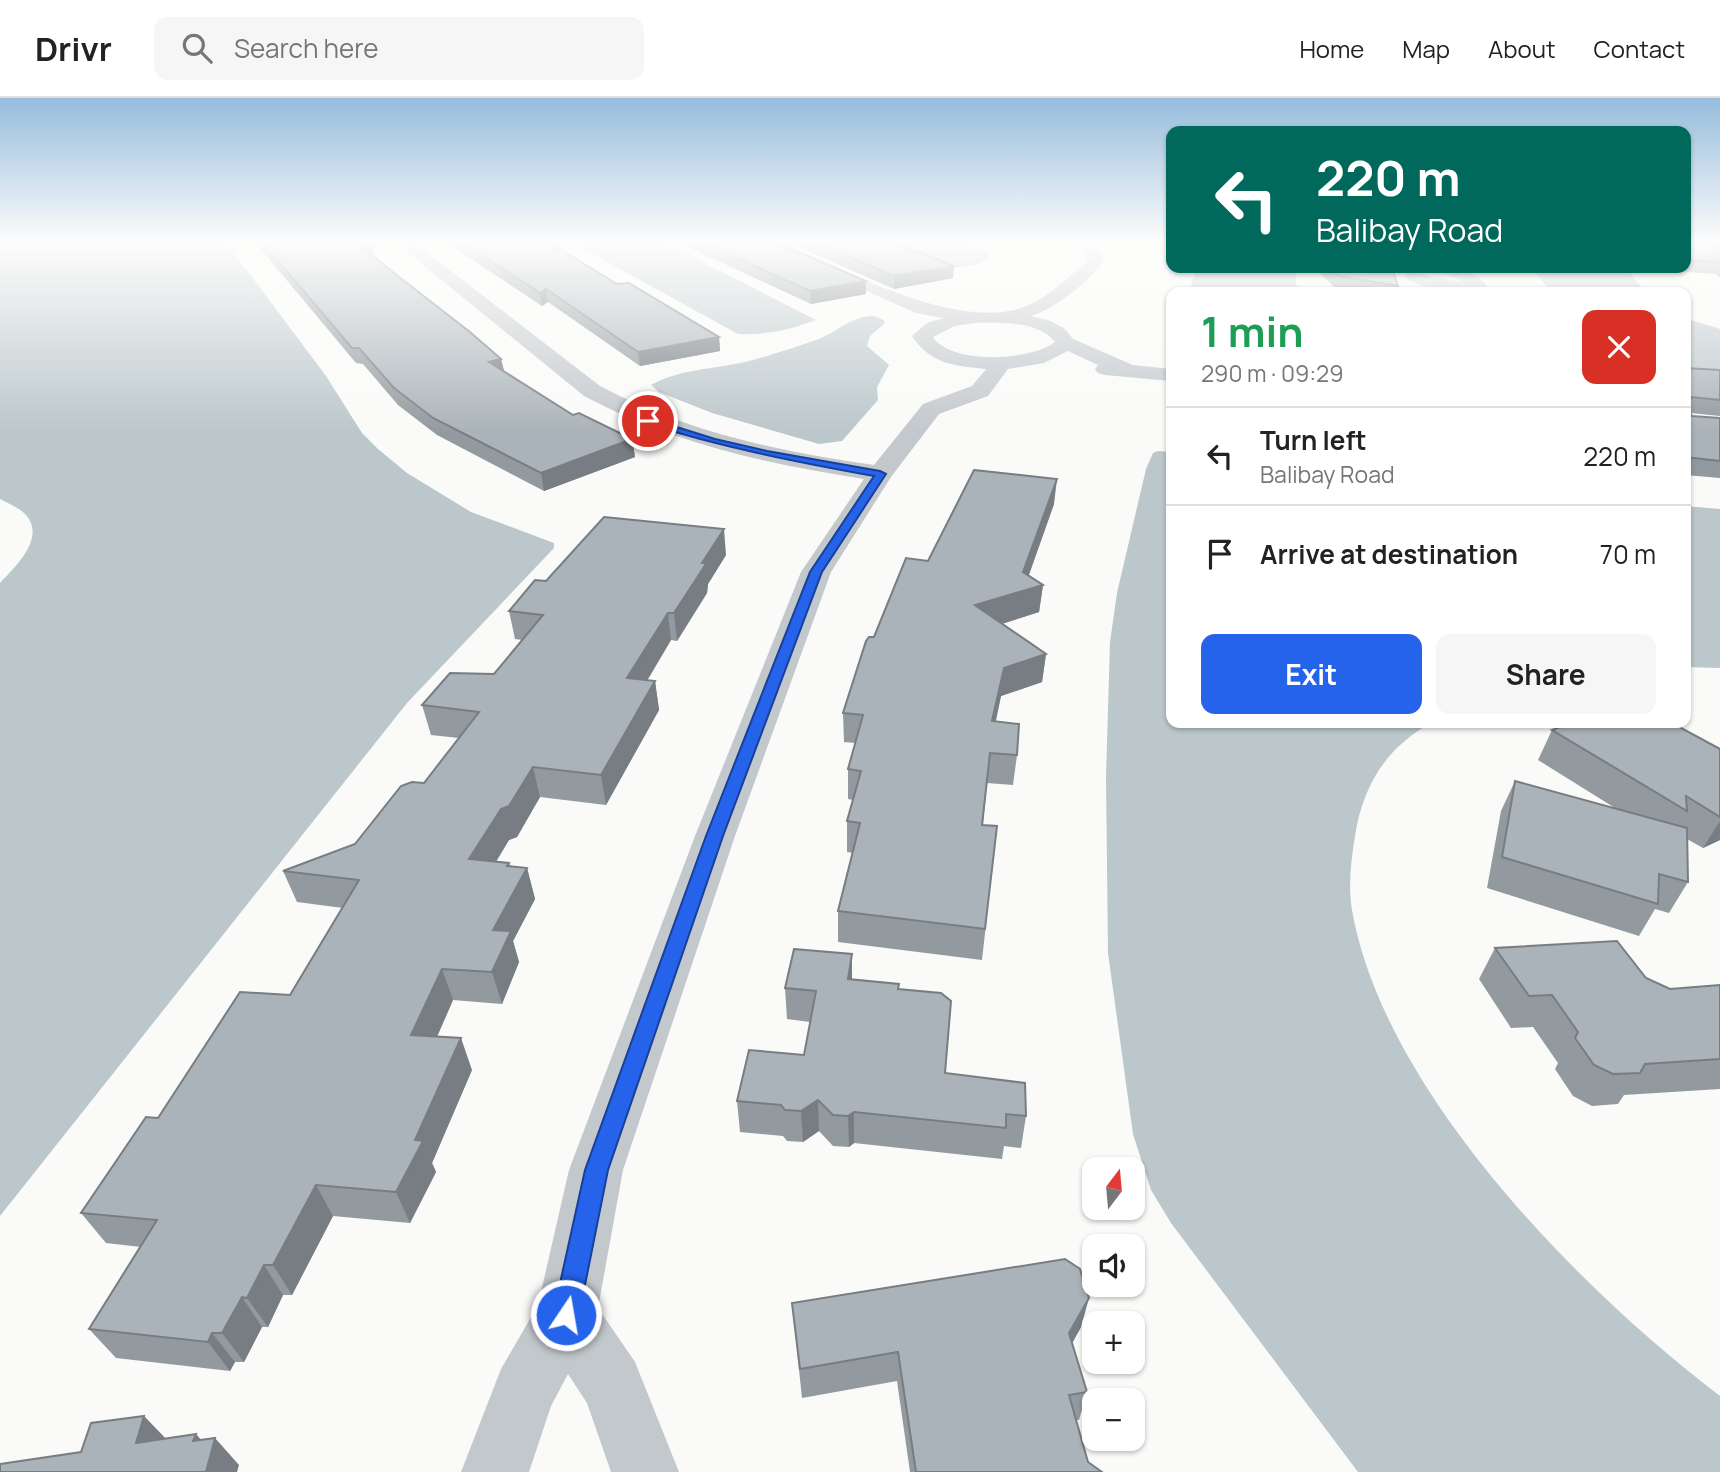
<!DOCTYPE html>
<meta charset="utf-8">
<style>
body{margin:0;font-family:Manrope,sans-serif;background:#f6f6f6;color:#222;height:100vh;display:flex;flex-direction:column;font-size:26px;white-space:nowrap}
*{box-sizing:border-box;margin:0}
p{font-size:23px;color:#767676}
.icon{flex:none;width:38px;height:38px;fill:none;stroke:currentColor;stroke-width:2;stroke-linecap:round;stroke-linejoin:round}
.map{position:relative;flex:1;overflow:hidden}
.sheet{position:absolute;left:1166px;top:189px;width:525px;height:441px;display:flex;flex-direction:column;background:#fff;border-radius:14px;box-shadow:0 2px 5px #0004}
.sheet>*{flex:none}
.top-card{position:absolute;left:1166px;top:28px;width:525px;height:147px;border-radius:14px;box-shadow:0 2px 5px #0004;background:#00695c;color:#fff;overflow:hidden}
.needle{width:46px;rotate:16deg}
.controls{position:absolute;left:1082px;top:1059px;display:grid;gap:14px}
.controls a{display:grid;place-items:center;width:63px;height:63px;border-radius:14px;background:#fff;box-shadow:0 2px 5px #0004;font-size:35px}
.pin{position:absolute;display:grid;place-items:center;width:60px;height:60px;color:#fff;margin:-30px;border:4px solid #fff;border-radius:50%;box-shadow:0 2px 7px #0007}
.me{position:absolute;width:77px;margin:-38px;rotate:12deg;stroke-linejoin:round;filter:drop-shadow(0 0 5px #0008)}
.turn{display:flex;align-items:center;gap:24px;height:147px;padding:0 35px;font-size:32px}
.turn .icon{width:91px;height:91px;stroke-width:2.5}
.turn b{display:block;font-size:49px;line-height:60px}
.round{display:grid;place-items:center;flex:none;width:74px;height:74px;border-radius:14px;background:#f6f6f6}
.headline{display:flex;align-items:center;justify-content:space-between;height:119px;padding:0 35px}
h1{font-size:42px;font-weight:700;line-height:52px;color:#1e9e55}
.action{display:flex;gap:14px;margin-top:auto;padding:14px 35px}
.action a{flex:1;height:80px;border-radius:14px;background:#2563eb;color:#fff;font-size:28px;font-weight:700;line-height:80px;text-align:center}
.action a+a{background:#f6f6f6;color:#222}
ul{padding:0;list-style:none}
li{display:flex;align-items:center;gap:21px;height:98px;padding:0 35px;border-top:2px solid #e0e0e0}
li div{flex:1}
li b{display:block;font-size:26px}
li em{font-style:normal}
header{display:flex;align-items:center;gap:42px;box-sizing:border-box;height:98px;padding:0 35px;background:#fff;border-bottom:2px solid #e0e0e0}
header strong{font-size:33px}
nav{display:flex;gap:38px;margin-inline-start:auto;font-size:24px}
.search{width:490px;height:63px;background:#f6f6f6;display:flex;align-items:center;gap:18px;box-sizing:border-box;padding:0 24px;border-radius:14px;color:#767676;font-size:26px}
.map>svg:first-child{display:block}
</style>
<header>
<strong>Drivr</strong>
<div class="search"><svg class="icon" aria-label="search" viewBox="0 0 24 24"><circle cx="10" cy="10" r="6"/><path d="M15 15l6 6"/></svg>Search here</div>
<nav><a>Home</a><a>Map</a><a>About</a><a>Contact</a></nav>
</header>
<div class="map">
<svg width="1720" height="1374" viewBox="0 0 1720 1374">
<rect width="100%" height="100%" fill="#fafaf8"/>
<g fill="#bbc7cb">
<path d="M0,143H225L326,278L362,335L378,351L407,375L471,414L554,445V450L407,605L0,1118V485C16,468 48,438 24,415C18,409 7,405 0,401Z"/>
<path d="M569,143H661L816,222C789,232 767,237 738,236Z"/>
<path d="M883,143C908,143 977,135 990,159C961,184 913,155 883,143Z"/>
<path d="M1197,170H1296V187L1309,194H1189Z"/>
<path d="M1532,170H1626L1645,194H1551Z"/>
<path d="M874,218L884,222L885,225L870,238L867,248L889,267L877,289L878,302L842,343L819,346L712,315L659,294L651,287C679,271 715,271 745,264C769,258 793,250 816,242C838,234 850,218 874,218Z"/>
<path d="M1685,220L1720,231V274L1685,272Z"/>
<path d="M1158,353L1171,354V625H1431C1386,650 1363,687 1355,738C1351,762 1348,788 1352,812C1383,992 1579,1191 1720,1298V1374H1358L1171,1125L1151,1092L1133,1036L1108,855L1106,679L1110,544L1117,495L1146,371L1153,355Z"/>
<path d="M1685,408L1720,411V570L1685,569Z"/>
</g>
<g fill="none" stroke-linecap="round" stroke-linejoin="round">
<g fill="#c3c8cc" fill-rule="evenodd">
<path d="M394,143H412L600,288C686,334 777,353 874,367L923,306L972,288L986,271C955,268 930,266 912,238L927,225L943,220L916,215L761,146L758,143H779C843,171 960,237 1029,207C1048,199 1068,179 1085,166L1088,161L1084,154L1064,143C1084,143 1093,144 1104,161C1095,180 1051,213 1031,218L1048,222L1064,230L1073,241L1133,267L1171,271V283L1105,277L1098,275L1095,271L1098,267L1068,253L1044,265L1008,271L988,298L939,316L891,379L831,474L735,738L623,1072L598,1210L635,1264L679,1374H611L587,1305L568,1276L551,1308L529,1374H461L501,1271L538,1207L569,1072L695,738L801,474L864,381C766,366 672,345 584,298ZM974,225C999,225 1037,222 1055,244C1031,263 951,267 933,239L955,228Z"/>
<path d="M1407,170H1423L1422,176L1427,178L1463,184L1436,170C1455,169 1474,171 1487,188L1484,192C1458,198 1431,192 1407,182L1405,178Z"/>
</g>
</g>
<g fill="#929a9f">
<path d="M254,143H365L372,149L374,159L385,168L501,261L504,273L573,317L632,341L635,359L544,393L437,337L398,307L363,266L356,265Z"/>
<path d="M444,143H547L617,186L719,239L720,253L640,268L548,204L542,208Z"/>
<path d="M675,143H773L866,183V196L811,206Z"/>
<path d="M785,143H890L954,168L953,180L894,191Z"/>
<path d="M1685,143H1720V180L1716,176L1659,172L1656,170H1685Z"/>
<path d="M1315,170H1392L1398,188L1396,194H1355L1336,191Z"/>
<path d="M1461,170H1476L1473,173Z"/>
<path d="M1685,270L1720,272V318L1690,315L1692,318L1720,320V380L1685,377Z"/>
<path d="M1054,406L1029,477L1043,487L1039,514L1002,526L1046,556L1042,584L1001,598L996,623L1017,657L1013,687L987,685L983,727L997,728L982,862L838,844V813L853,755L847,754V723L853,702L848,701V671L855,645L844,644L843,615L874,539L928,463Z"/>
<path d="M726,457L708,486L707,495L677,543L671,542L647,583H655L659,612L606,707L540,699L517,739L509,742L496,764L509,765L510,769L527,770L535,801L513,843L519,864L502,906L453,902L437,939L472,972L432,1065L436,1074L410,1125L333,1118L292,1197H283L268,1229H262L244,1264H235L230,1273L116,1260L89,1231L141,1149L106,1145L81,1115L158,1020L290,897L343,810L297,804L283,773L355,746L424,685L459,640L431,637L422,607L494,576L522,542L515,541L509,513L546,483Z"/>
<path d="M1552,632L1720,651V742L1703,750L1687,741L1688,784L1669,815L1655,811L1639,838L1487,790L1501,713L1515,683L1615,710L1538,662Z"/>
<path d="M1495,850L1646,880L1670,891L1720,887V991L1624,997L1618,1006L1592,1008L1573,998L1555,971L1558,965L1533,929L1511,930L1479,881Z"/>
<path d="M852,856V881L899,886V891L945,975L1026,1018L1021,1050L1004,1048L1002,1061L854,1045L849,1049L833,1048L819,1033L803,1044L787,1043L783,1038L740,1034L737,1003L804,957L810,924L787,921L785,890Z"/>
<path d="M792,1205L1081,1229L1072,1245L1087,1294L1079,1322H1076L1088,1364L1102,1374H910L897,1283L802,1300Z"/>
</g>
<g fill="#777d82">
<path d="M372,149L375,162L365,150Z"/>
<path d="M954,168L953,180L894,191V178Z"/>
<path d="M866,183V196L811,206L810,193Z"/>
<path d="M546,191L548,204L542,208L540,195Z"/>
<path d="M719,239L720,253L640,268L638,254Z"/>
<path d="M501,261L505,277L489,264Z"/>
<path d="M632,341L635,359L544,393L541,375Z"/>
<path d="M1057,381L1054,406L1023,493L1043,487L1039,514L973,535L975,507L1023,474Z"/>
<path d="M724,431L726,457L708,486L707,495L677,543L674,515L702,465Z"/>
<path d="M668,515L671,542L631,609L627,580Z"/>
<path d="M1046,556L1042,584L1001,598L989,652L992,623L1004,570Z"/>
<path d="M655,583L659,612L606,707L601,677Z"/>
<path d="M533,669L540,699L517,739L509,742L478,792L469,761L501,711Z"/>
<path d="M1720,723V742L1703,750Z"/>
<path d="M509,765L516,791L527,770L535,801L513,843L519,864L502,906L492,874L493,832L507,768Z"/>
<path d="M852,856V887L848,881Z"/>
<path d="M442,871L453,902L424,968L411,937Z"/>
<path d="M461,940L472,972L432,1065L436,1074L410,1125L396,1094L415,1042Z"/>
<path d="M818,1002L819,1033L803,1044L801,1013Z"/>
<path d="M854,1014V1045L849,1049L848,1018Z"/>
<path d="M316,1087L333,1118L292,1197L273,1167Z"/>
<path d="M264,1167L283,1197L268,1229L247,1200Z"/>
<path d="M242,1199L262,1229L244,1264L222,1235Z"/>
<path d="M1089,1200L1081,1229L1062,1264L1069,1235Z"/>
<path d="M212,1235L235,1264L230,1273L208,1244Z"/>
<path d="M144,1318L170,1345H136Z"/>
<path d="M196,1336L211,1353L215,1340L239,1367L237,1374H206L193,1343Z"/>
</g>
<g fill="#aab3b9" stroke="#777d82" stroke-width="2">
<path d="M261,143H365L372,149L365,150L385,168L470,234L501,261L489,264L573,317L579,315L632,341L541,375L433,320L394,290L359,250H352Z"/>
<path d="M459,143H547L617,186L629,185L719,239L638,254L546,191L540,195Z"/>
<path d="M699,143H773L866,183L810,193Z"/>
<path d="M811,143H890L954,168L894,178Z"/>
<path d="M1685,143H1720V164L1685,162Z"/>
<path d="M1330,170H1392L1398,188L1339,178Z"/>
<path d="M1685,270L1720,272V302L1692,299L1690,302V315L1692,318L1720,320V363L1685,359Z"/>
<path d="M974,372L1057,381L1023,474L1043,487L975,507L1046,556L1004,570L992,623L1019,626L1017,657L990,655L982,727L997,728L985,831L838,813L860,725L847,723L861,673L848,671L863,617L843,615L866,543L869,539H874L906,460L928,463Z"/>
<path d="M604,419L724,431L702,465H706L704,469L674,515H668L627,580L655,583L601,677L533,669L509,708L501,711L469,761L509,765L507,768L527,770L493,832L511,833L492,874L442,871L411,937L461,940L415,1042L423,1043L396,1094L316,1087L273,1167H264L247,1200L242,1199L222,1235H212L208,1244L89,1231L157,1122L81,1115L146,1019L158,1020L240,894L290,897L359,782L283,773L355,746L401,688L412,684L424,685L479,614L422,607L450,575L494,576L543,517L509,513L535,482L546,483Z"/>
<path d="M1571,625H1672L1720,651V719L1686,698L1687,713L1552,632Z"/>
<path d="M1515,683L1687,730L1688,784L1659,776L1658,806L1502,759Z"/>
<path d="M1617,843L1646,880L1670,891L1720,887V961L1645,966L1640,975L1613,976L1594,967L1575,940L1578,934L1552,897L1529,898L1495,850Z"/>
<path d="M794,851L852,856L848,881L899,886L898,891L941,895L951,903L945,975L1025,985L1026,1018L1006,1016V1030L854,1014L848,1018L833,1017L818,1002L801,1013L785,1012L781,1007L737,1003L749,952L804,957L816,893L785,890Z"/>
<path d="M1065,1161L1080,1171L1089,1200L1069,1235L1087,1294L1069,1297L1088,1364L1102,1374H916L898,1254L800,1271L792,1205Z"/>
<path d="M144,1318L136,1345L196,1336L193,1343L215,1340L206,1374H0V1366L81,1354L91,1325Z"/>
</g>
<linearGradient id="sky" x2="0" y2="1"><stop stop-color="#96bcdc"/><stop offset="0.43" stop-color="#fdfdfc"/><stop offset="1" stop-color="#fdfdfc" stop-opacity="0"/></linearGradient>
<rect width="1720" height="335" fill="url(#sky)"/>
<path fill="#2563eb" stroke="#184099" stroke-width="2" d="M648,320L715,341L767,353L880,373L886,376L822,474L723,738L608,1072L579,1217L575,1226L566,1229L557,1226L553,1217L585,1072L706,738L810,474L874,378C796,364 721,349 645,325L644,323Z"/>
</svg>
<div class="controls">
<a><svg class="needle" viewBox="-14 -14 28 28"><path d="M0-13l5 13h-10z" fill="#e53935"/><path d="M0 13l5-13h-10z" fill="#767676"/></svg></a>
<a><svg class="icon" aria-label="sound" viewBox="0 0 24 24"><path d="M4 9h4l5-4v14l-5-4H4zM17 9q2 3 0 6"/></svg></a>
<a>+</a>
<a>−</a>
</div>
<div class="pin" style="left:648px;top:323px;background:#d93025"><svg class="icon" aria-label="arrive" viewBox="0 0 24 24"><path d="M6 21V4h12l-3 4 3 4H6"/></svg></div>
<svg class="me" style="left:566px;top:1217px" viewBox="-20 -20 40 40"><circle r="17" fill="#2563eb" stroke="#fff" stroke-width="3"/><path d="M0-11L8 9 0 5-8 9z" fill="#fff"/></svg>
<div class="top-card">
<div class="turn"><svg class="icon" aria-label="left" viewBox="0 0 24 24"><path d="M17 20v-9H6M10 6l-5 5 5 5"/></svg><div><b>220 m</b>Balibay Road</div></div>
</div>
<section class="sheet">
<div class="headline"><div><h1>1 min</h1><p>290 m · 09:29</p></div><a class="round" style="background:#d93025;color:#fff"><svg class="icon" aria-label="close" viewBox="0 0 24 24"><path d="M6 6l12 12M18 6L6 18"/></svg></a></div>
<ul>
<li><svg class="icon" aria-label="left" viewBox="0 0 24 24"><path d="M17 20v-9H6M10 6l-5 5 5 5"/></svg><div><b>Turn left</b><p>Balibay Road</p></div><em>220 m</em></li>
<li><svg class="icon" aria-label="arrive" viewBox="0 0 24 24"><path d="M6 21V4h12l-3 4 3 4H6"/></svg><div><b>Arrive at destination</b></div><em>70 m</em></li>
</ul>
<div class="action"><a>Exit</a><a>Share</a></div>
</section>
</div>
